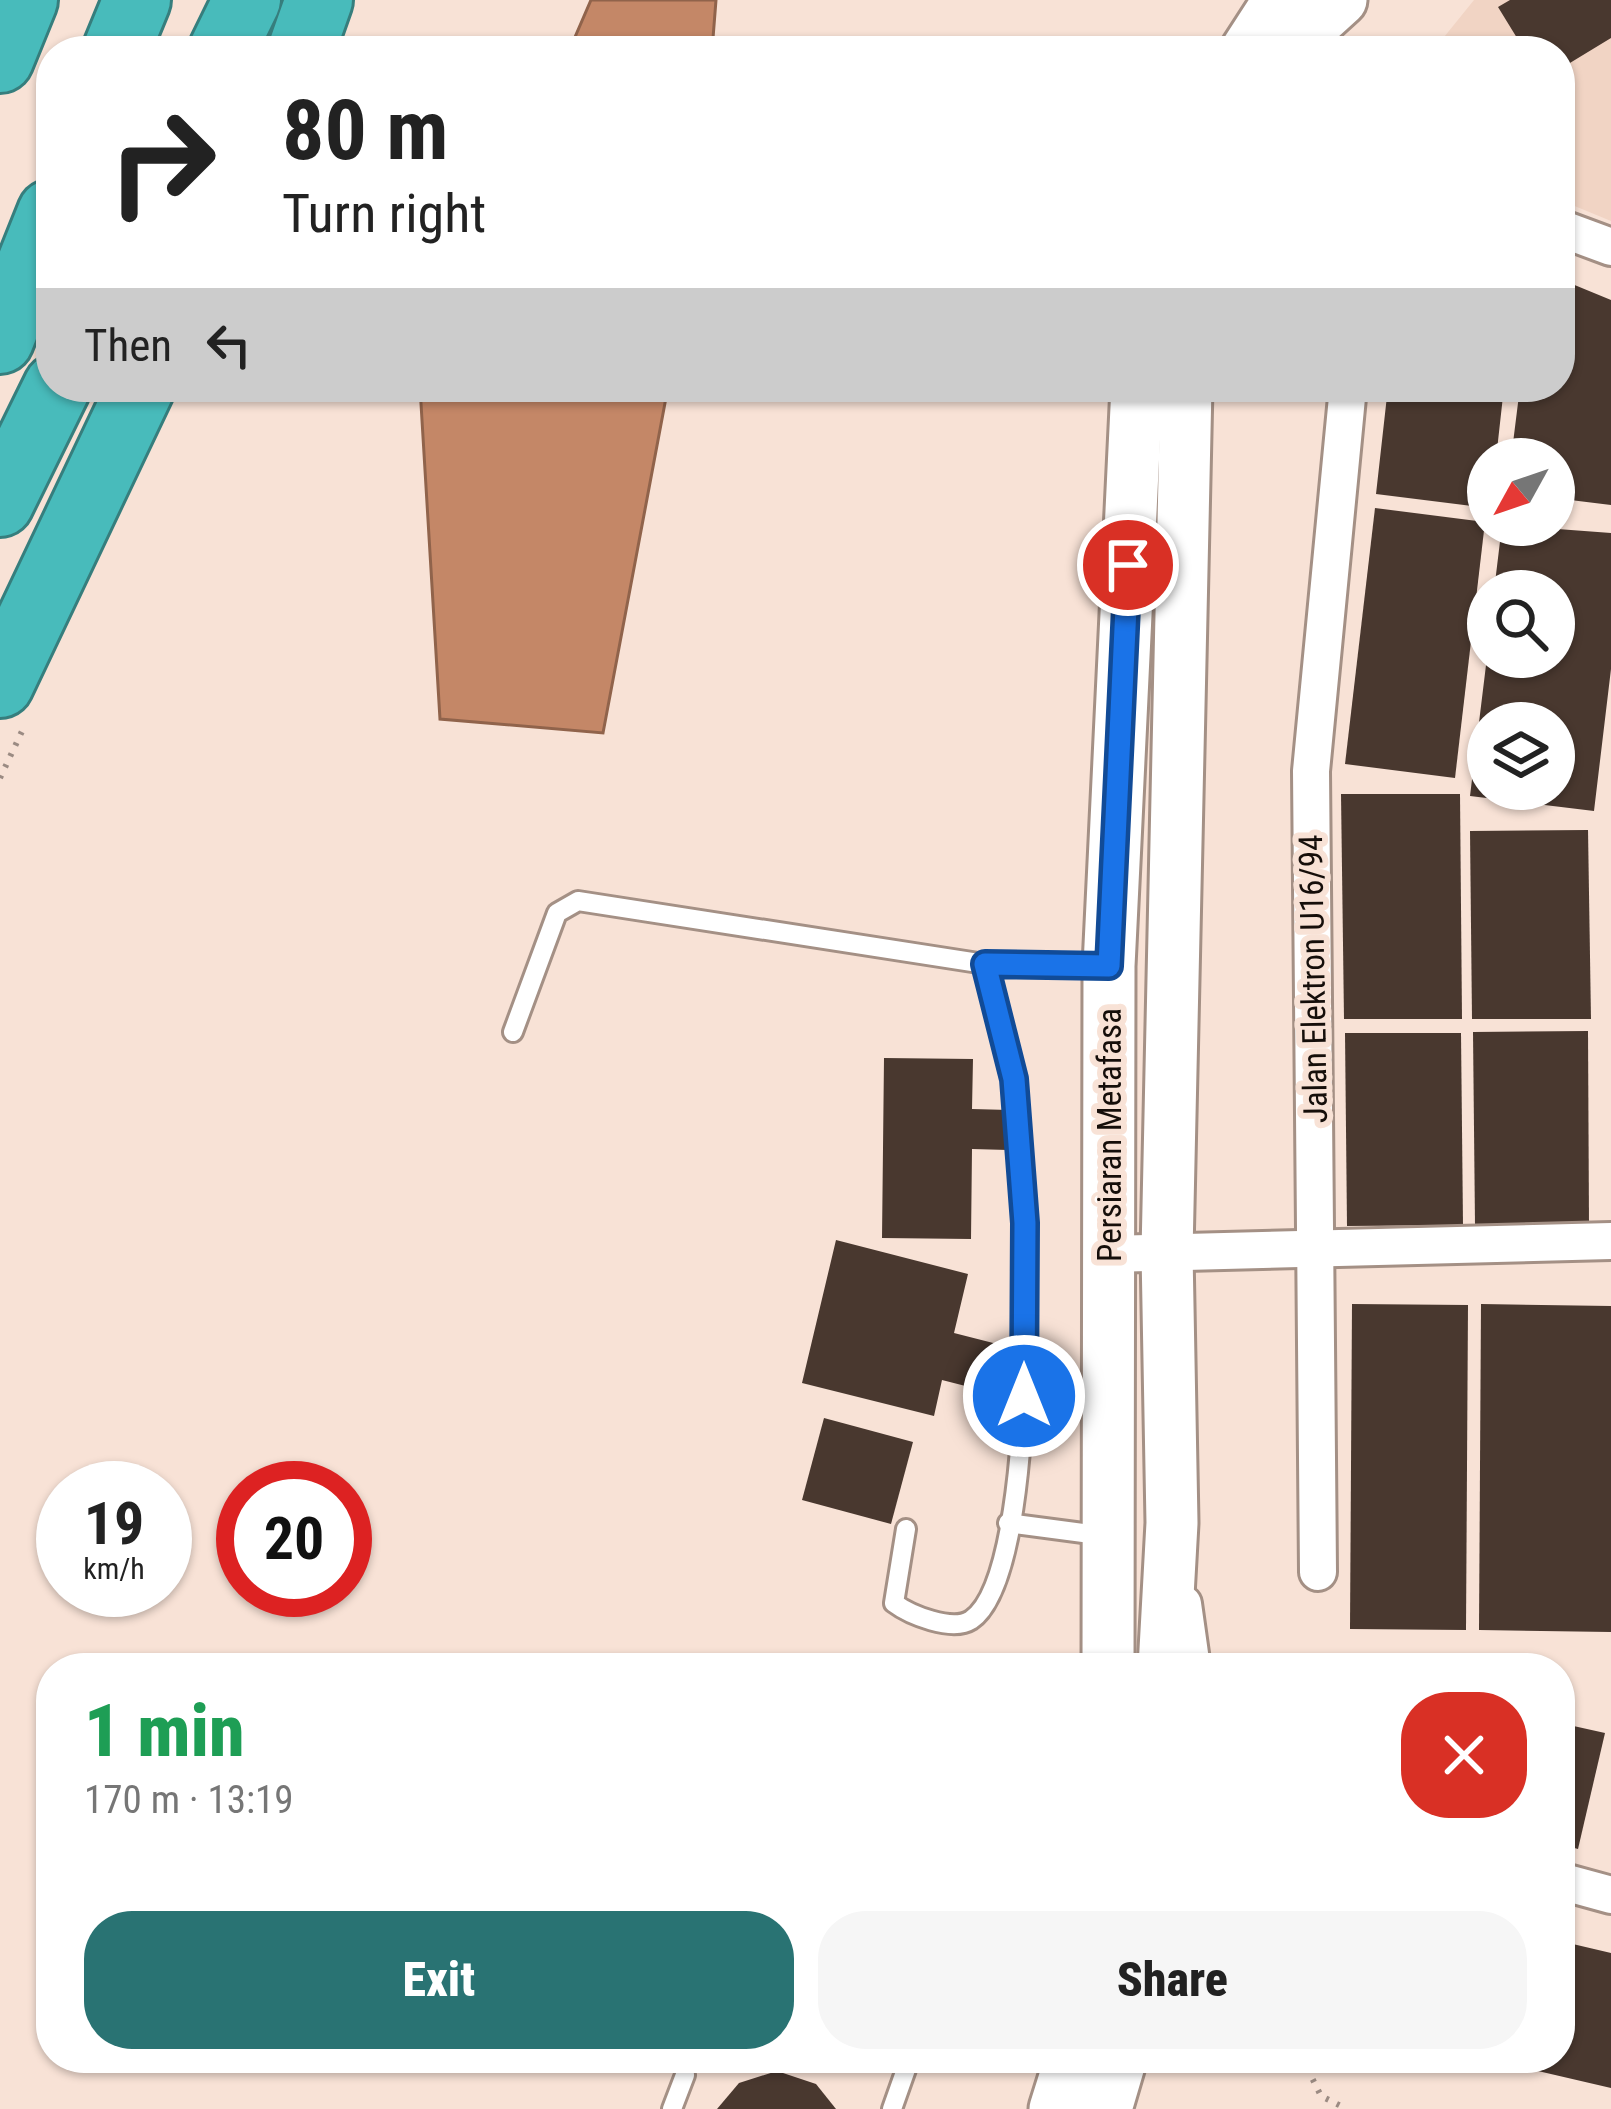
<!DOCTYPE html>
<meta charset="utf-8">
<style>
body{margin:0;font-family:"Roboto Condensed",sans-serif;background:#f6f6f6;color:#222;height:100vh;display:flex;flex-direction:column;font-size:45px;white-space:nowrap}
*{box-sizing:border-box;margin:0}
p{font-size:39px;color:#767676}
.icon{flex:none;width:66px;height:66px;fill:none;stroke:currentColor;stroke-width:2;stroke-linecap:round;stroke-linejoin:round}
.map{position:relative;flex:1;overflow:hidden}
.side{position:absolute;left:36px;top:1653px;width:1539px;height:420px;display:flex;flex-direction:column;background:#fff;border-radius:48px;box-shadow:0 3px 9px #0004}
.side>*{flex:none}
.top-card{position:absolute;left:36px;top:36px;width:1539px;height:366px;border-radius:48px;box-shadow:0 3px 9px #0004;background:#fff;color:#222;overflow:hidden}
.needle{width:78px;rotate:230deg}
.controls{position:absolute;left:1467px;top:438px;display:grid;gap:24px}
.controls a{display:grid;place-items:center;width:108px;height:108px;border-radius:50%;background:#fff;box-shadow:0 3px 9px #0004;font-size:60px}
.speed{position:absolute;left:36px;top:1461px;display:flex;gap:24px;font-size:60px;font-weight:700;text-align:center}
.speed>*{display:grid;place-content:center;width:156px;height:156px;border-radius:50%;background:#fff;box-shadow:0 3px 9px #0004;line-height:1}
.speed small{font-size:30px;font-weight:400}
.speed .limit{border:18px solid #d22;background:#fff;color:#111}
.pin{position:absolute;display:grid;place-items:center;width:102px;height:102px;color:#fff;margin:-51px;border:6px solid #fff;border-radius:50%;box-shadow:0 3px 12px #0007}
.me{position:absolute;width:132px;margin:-66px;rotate:0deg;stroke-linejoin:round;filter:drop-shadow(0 0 9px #0008)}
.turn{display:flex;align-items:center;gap:42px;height:252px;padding:0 48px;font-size:54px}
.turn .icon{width:156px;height:156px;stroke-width:2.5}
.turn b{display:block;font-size:84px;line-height:102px}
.then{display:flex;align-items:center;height:114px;padding:0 48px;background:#0003;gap:24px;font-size:45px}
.round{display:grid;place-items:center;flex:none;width:126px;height:126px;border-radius:48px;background:#f6f6f6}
.headline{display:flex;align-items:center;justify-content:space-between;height:204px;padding:0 48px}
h1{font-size:72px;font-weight:800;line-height:90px;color:#1e9e55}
.action{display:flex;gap:24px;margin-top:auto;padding:24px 48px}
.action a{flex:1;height:138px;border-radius:48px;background:#297373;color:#fff;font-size:48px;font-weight:800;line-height:138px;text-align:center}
.action a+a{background:#f6f6f6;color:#222}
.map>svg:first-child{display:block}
</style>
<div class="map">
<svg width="1611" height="2109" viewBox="0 0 1611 2109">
<rect width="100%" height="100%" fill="#f8e2d6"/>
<path fill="#f1d4c4" d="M1474,0H1611V221L1560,200V51L1436,47Z"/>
<g fill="#c48767" stroke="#90634b" stroke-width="3">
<path d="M591,0H716L712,51H569Z"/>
<path d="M420,387H668L603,733L440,719Z"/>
</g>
<g fill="#49382f" fill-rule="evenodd">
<path d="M1510,0H1611V38L1560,69V51H1525L1498,7Z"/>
<path d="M1560,279L1611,300V505L1554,498V459H1511L1520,387H1560Z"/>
<path d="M1388,387H1504L1496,459H1488V508L1376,494Z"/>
<path d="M1375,508L1485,522L1455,778L1345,764Z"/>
<path d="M1502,525L1611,533V669L1594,811L1470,796L1487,657H1554V591H1494ZM1488,723H1554V789H1488Z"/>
<path d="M1341,794H1460L1462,1019H1344Z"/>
<path d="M1588,830L1591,1019H1472L1470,831Z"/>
<path d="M1588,1031L1589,1225H1475L1473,1032Z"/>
<path d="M1345,1033H1461L1463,1225L1347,1226Z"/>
<path d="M884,1058L973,1059L972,1109L1009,1110L1008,1150L972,1149L971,1239L882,1238Z"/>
<path d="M836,1240L968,1274L954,1333L1001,1345L989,1392L942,1380L934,1416L802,1383Z"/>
<path d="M1352,1304L1468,1305L1466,1630L1350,1629Z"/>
<path d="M1481,1304L1611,1306V1632L1479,1630Z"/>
<path d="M824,1418L913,1442L891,1524L802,1500Z"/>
<path d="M1560,1723L1605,1733L1578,1849L1560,1844Z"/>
<path d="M1560,1941L1611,1953V2088L1490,2060L1560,2058Z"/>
<path d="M777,2071L816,2084L836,2109H717L739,2083Z"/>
</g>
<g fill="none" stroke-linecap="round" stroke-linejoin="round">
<g stroke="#a49085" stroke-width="24">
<g id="lane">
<path d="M513,1032L557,913L578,901L985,964L1104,966"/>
<path d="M1008,1523L1106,1536"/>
<path d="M906,1529L894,1603C910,1615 952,1632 971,1620C1043,1572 1028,1166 1014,1079C1008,1041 995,1002 985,964"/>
<path d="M672,2109L685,2075"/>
<path d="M892,2109L910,2058"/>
</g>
</g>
<g stroke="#a49085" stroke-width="42">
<g id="street">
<path d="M1560,228L1611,247"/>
<path d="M1109,1254L1611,1241"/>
<path d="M1318,1572L1311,771L1348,387"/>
<path d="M1183,1604L1192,1668"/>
<path d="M1560,1881L1611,1895"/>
</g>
</g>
<g stroke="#a49085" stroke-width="57">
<g id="secondary">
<path d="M1246,51L1279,0"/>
<path d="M1302,51L1319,20L1341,0"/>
<path d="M1108,1668L1109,966L1137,387"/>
<path d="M1164,1668L1172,1523L1167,1252L1186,387"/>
<path d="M1055,2109L1071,2058"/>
<path d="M1106,2109L1121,2058"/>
</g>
</g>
<g stroke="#367e7d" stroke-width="72">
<g id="highway">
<path d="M116,51L137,0"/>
<path d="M222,51L247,0"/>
<path d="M301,51L319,0"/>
<path d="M0,59L24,0"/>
<path d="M0,340L51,213"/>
<path d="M0,503L57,387"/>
<path d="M0,684L141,387"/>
</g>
</g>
<g stroke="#9b8b83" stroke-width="6" stroke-dasharray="3 9" stroke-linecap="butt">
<path d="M0,778L24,727"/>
<path d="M1302,2058L1321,2096L1347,2109"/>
</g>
<use href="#lane" stroke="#fff" stroke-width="18"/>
<use href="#street" stroke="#fff" stroke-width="36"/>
<use href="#secondary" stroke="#fff" stroke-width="51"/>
<use href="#highway" stroke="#48bbbb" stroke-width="66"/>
</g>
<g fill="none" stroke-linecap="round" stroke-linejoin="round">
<g stroke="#114b97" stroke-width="30">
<path id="route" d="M1024,1396L1025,1223L1014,1079L985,964L1109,966L1128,565"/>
</g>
<use href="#route" stroke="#1a73e8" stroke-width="21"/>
</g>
<g text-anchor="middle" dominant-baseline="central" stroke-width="12" stroke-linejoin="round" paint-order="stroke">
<g font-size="33" fill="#150e0a" stroke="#f8e2d6">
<text transform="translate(1313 979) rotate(-91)">Jalan Elektron U16/94</text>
<text transform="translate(1109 1135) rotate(-90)">Persiaran Metafasa</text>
</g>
</g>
</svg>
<div class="controls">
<a><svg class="needle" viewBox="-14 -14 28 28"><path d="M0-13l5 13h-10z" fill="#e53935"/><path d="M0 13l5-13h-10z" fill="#767676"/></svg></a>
<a><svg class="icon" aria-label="search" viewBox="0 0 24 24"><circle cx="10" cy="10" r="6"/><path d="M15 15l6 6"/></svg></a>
<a><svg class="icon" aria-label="layers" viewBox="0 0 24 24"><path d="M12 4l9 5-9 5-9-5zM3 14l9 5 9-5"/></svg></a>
</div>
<div class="speed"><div>19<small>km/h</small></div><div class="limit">20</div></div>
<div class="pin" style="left:1128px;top:565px;background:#d93025"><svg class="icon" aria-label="arrive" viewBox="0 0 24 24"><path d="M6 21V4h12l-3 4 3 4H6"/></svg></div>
<svg class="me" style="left:1024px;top:1396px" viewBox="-20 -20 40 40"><circle r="17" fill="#1a73e8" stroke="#fff" stroke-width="3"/><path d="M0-11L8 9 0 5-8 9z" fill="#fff"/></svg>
<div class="top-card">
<div class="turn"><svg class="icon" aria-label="right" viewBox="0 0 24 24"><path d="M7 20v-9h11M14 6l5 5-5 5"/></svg><div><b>80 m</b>Turn right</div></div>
<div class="then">Then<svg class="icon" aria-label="left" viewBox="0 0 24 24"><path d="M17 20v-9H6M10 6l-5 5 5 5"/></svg></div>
</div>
<section class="side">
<div class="headline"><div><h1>1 min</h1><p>170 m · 13:19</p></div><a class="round" style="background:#d93025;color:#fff"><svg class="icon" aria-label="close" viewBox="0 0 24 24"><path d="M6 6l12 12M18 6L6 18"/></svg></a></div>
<div class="action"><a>Exit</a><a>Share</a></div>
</section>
</div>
